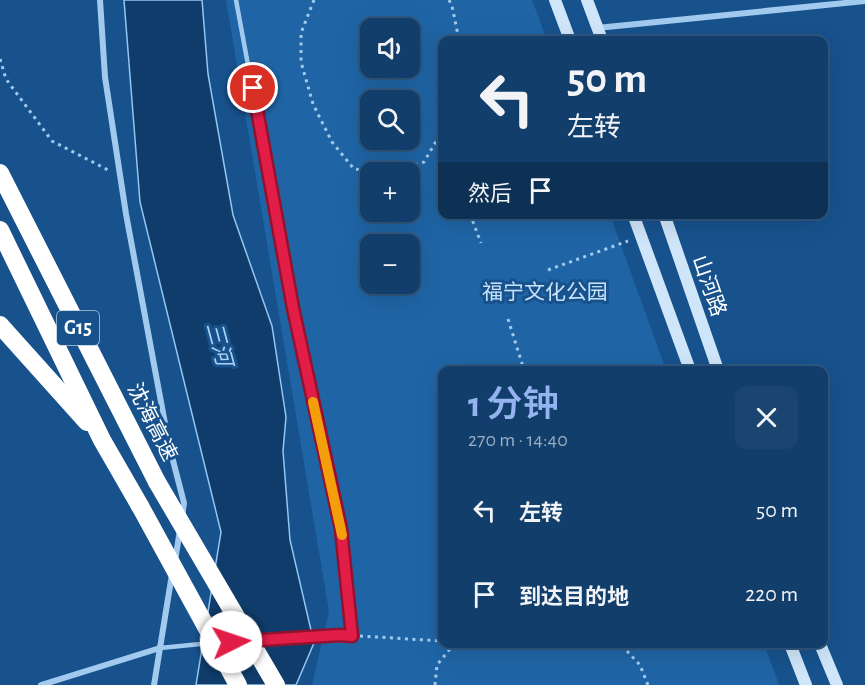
<!DOCTYPE html>
<html lang="zh">
<meta charset="utf-8">
<style>
body{margin:0;font-family:"Alegreya Sans","Noto Sans SC",sans-serif;background:#1a4570;color:#f1f3f6;height:100vh;display:flex;flex-direction:column;font-size:22px;white-space:nowrap}
*{box-sizing:border-box;margin:0}
p{font-size:20px;color:#9caec1}
.icon{flex:none;width:33px;height:33px;fill:none;stroke:currentColor;stroke-width:2;stroke-linecap:round;stroke-linejoin:round}
.map{position:relative;flex:1;overflow:hidden}
.sheet{position:absolute;left:438px;top:366px;width:390px;height:282px;display:flex;flex-direction:column;background:#113e6a;border-radius:12px;box-shadow:0 6px 24px #0002,0 0 0 2px #30577e}
.sheet>*{flex:none}
.guide{position:absolute;left:438px;top:36px;width:390px;height:183px;border-radius:12px;box-shadow:0 6px 24px #0002,0 0 0 2px #30577e;background:#113e6a;color:#f1f3f6;overflow:hidden}
.buttons{position:absolute;left:360px;top:18px;display:grid;gap:12px}
.buttons a{display:grid;place-items:center;width:60px;height:60px;border-radius:12px;background:#113e6a;box-shadow:0 6px 24px #0002,0 0 0 2px #30577e;font-size:30px}
.pin{position:absolute;display:grid;place-items:center;width:51px;height:51px;color:#fff;margin:-26px;border:3px solid #fff;border-radius:50%;box-shadow:0 2px 6px #0007}
.me{position:absolute;width:66px;margin:-33px;rotate:86deg;stroke-linejoin:round;filter:drop-shadow(0 0 4px #0008)}
.turn{display:flex;align-items:center;gap:21px;height:126px;padding:0 30px;font-size:27px}
.turn .icon{width:78px;height:78px;stroke-width:2.5}
.turn b{display:block;font-size:42px;line-height:51px}
.then{display:flex;align-items:center;height:57px;padding:0 30px;background:#0003;gap:12px;font-size:22px}
.round{display:grid;place-items:center;flex:none;width:63px;height:63px;border-radius:12px;background:#1a4570}
.summary{display:flex;align-items:center;justify-content:space-between;height:102px;padding:0 30px}
h1{font-size:36px;font-weight:600;line-height:45px;color:#95b2f1}
ul{padding:0;list-style:none}
li{display:flex;align-items:center;gap:18px;height:84px;padding:0 30px}
li div{flex:1}
li b{display:block;font-size:22px}
li em{font-style:normal}
.map>svg:first-child{display:block}
</style>
<div class="map">
<svg width="865" height="685" viewBox="0 0 865 685">
<rect width="100%" height="100%" fill="#17528d"/>
<path fill="#1f65a6" fill-rule="evenodd" d="M226,0H532L547,40H442V214L610,215L666,370H442V644H764L779,685H312L329,611ZM370,28H410V68H370ZM370,100H410V140H370ZM370,172H410V212H370ZM370,244H410V284H370Z"/>
<path fill="#0f3c6a" stroke="#94c6f2" stroke-width="1.5" d="M124,0H202L208,74L233,215L272,326L286,417L283,451L290,540L314,643L296,685H196L221,532L140,202Z"/>
<g fill="none" stroke-linecap="round" stroke-linejoin="round">
<g stroke="#a2caef" stroke-width="3" stroke-dasharray="3 4.5" stroke-linecap="butt">
<path d="M314,0L301,33V62L313,104L332,142L354,169L391,172L424,162L442,131"/>
<path d="M449,0L452,6L459,40"/>
<path d="M0,59L6,79L52,141L110,171"/>
<path d="M440,136L442,143"/>
<path d="M470,214L481,243"/>
<path d="M548,270L628,241"/>
<path d="M508,319L524,370"/>
<path d="M360,636L442,641"/>
<path d="M627,644L626,650L640,665L648,685"/>
<path d="M435,685L437,665L454,644"/>
</g>
<g stroke="#a2caef" stroke-width="4.5">
<path d="M236,0L293,308L341,529L352,636L340,635L255,640"/>
<path d="M219,643L244,641"/>
<path d="M160,648L211,643"/>
</g>
<g stroke="#a2caef" stroke-width="6">
<path d="M100,0L105,77L126,214L169,445L184,503L182,517"/>
<path d="M597,28L865,1"/>
<path d="M175,561L180,530"/>
<path d="M41,685L160,648"/>
<path d="M154,685L172,574"/>
</g>
<g stroke="#cfe5fa" stroke-width="12">
<path d="M555,0L570,40"/>
<path d="M587,0L602,40"/>
<path d="M633,214L690,370"/>
<path d="M664,214L718,370"/>
<path d="M790,644L806,685"/>
<path d="M820,644L837,685"/>
</g>
<g stroke="#fff" stroke-width="18">
<path d="M0,173L157,482"/>
<path d="M0,230L102,440L140,506"/>
<path d="M0,325L87,422"/>
</g>
<g stroke="#fff" stroke-width="18">
<path d="M157,482L276,685"/>
<path d="M140,506L238,685"/>
</g>
</g>
<g fill="none" stroke-linecap="round" stroke-linejoin="round">
<g stroke="#92132f" stroke-width="15">
<path id="route" d="M231,642L340,635L352,636L341,529L293,308L253,88"/>
</g>
<use href="#route" stroke="#e11d48" stroke-width="10"/>
<path stroke="#f59e0b" stroke-width="10" d="M313,402L342,535"/>
</g>
<g text-anchor="middle" dominant-baseline="central" stroke-width="6" stroke-linejoin="round" paint-order="stroke">
<rect fill="#17528d" stroke="#b9cbdd" stroke-width="1.5" x="57" y="311" width="42" height="34" rx="4.5"/>
<g font-size="20" font-weight="bold" fill="#fff">
<text x="78" y="328">G15</text>
</g>
<g font-size="21" fill="#fff" stroke="#17528d">
<text transform="translate(709 286) rotate(71)">山河路</text>
<text transform="translate(152 422) rotate(63)">沈海高速</text>
</g>
<g font-size="21" fill="#c8e2fb" stroke="#17528d">
<text x="545" y="292">福宁文化公园</text>
</g>
<g font-size="22" font-style="italic" fill="#add3f6" stroke="#17528d">
<text transform="translate(219 344) rotate(75)">三河</text>
</g>
</g>
</svg>
<div class="buttons">
<a><svg class="icon" aria-label="sound" viewBox="0 0 24 24"><path d="M4 9h4l5-4v14l-5-4H4zM17 9q2 3 0 6"/></svg></a>
<a><svg class="icon" aria-label="search" viewBox="0 0 24 24"><circle cx="10" cy="10" r="6"/><path d="M15 15l6 6"/></svg></a>
<a>+</a>
<a>−</a>
</div>
<div class="pin" style="left:253px;top:88px;background:#d93025"><svg class="icon" aria-label="arrive" viewBox="0 0 24 24"><path d="M6 21V4h12l-3 4 3 4H6"/></svg></div>
<svg class="me" style="left:231px;top:642px" viewBox="-20 -20 40 40"><circle r="19" fill="#fff"/><path d="M0-13L10 11 0 6-10 11z" fill="#e11d48"/></svg>
<div class="guide">
<div class="turn"><svg class="icon" aria-label="left" viewBox="0 0 24 24"><path d="M17 20v-9H6M10 6l-5 5 5 5"/></svg><div><b>50 m</b>左转</div></div>
<div class="then">然后<svg class="icon" aria-label="arrive" viewBox="0 0 24 24"><path d="M6 21V4h12l-3 4 3 4H6"/></svg></div>
</div>
<section class="sheet">
<div class="summary"><div><h1>1 分钟</h1><p>270 m · 14:40</p></div><a class="round"><svg class="icon" aria-label="close" viewBox="0 0 24 24"><path d="M6 6l12 12M18 6L6 18"/></svg></a></div>
<ul>
<li><svg class="icon" aria-label="left" viewBox="0 0 24 24"><path d="M17 20v-9H6M10 6l-5 5 5 5"/></svg><div><b>左转</b></div><em>50 m</em></li>
<li><svg class="icon" aria-label="arrive" viewBox="0 0 24 24"><path d="M6 21V4h12l-3 4 3 4H6"/></svg><div><b>到达目的地</b></div><em>220 m</em></li>
</ul>
</section>
</div>
